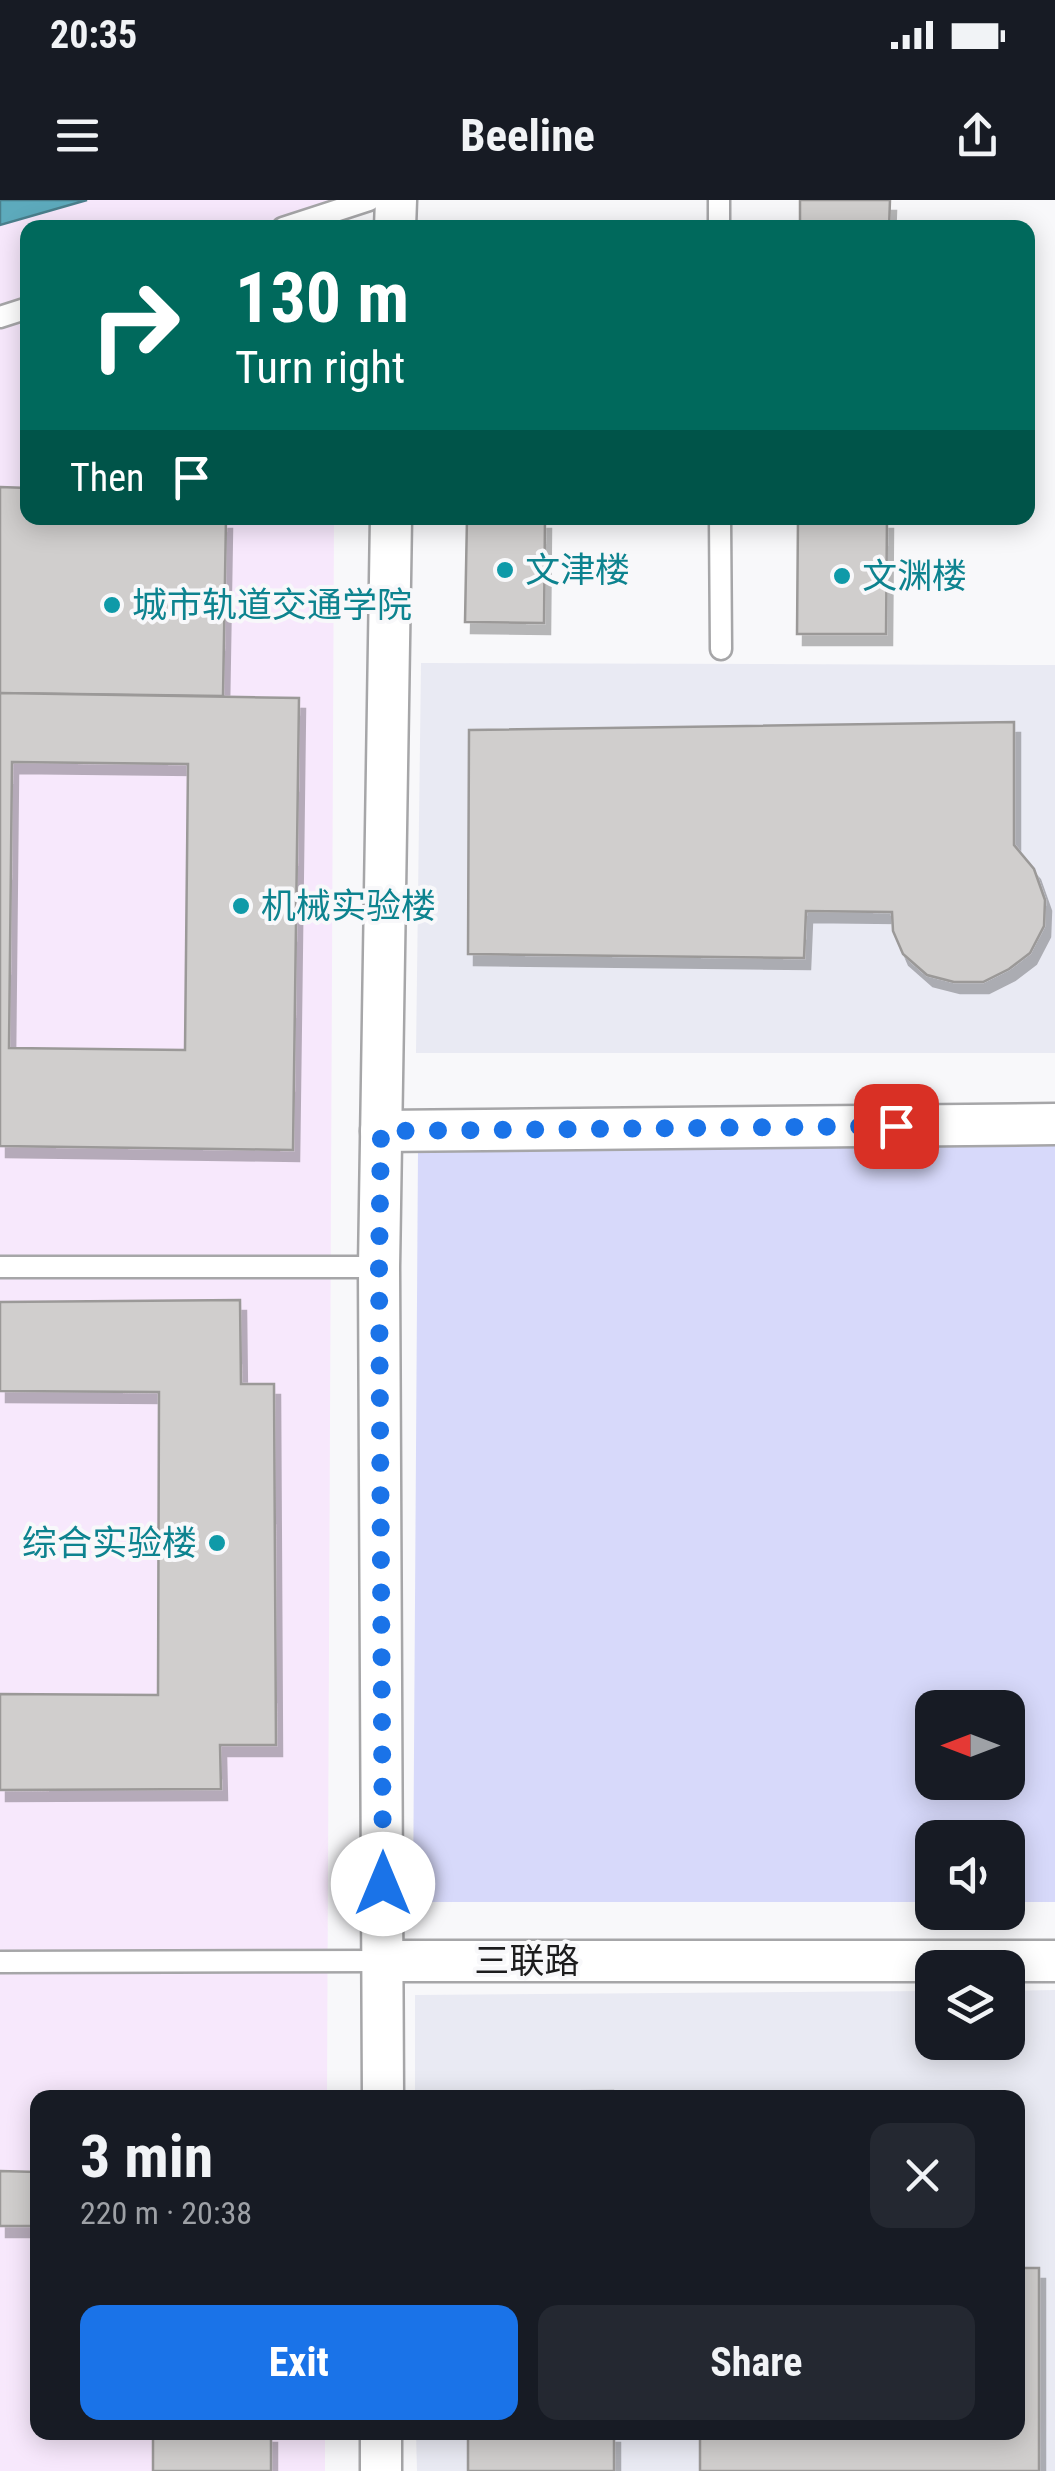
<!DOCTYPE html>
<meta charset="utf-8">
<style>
body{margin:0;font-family:"Roboto Condensed","Noto Sans SC",sans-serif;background:#242831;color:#f1f3f6;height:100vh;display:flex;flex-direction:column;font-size:38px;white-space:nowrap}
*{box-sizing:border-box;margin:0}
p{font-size:32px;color:#9ea1a6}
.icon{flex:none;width:55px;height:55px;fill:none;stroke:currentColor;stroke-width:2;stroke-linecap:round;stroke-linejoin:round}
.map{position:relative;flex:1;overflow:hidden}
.sheet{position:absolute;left:30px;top:1890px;width:995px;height:350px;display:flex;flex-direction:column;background:#171b24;border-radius:20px;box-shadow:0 5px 25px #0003}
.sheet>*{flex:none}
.hud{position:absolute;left:20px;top:20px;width:1015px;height:305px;border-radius:20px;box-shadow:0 5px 25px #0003;background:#00695c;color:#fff;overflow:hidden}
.needle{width:65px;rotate:270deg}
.fabs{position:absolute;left:915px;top:1490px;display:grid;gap:20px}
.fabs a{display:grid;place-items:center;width:110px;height:110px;border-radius:20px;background:#171b24;box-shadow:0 5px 25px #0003;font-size:50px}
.pin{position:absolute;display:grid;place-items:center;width:85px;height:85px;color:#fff;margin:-42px;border-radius:20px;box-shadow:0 5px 15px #0006}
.me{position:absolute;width:110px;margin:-55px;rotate:0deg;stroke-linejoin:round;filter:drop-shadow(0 0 8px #0008)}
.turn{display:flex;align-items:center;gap:35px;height:210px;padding:0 50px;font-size:45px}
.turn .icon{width:130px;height:130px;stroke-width:2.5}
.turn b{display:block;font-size:70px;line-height:85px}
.then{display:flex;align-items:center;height:95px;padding:0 50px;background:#0003;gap:20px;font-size:38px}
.round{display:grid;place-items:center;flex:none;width:105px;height:105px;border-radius:20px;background:#242831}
.summary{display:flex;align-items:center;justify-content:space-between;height:170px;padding:0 50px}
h1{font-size:60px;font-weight:700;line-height:75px}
.button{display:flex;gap:20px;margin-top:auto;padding:20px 50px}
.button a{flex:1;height:115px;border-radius:20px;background:#1a73e8;color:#fff;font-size:40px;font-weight:700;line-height:115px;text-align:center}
.button a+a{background:#242831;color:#f1f3f6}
.status{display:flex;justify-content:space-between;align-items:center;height:70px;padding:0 50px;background:#171b24;direction:ltr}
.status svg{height:28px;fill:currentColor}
header{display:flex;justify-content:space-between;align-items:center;height:130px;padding:0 50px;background:#171b24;font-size:45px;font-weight:700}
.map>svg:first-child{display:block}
</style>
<div class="status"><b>20:35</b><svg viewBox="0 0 49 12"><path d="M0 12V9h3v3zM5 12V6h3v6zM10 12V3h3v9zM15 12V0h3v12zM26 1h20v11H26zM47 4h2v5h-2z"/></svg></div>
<header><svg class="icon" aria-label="menu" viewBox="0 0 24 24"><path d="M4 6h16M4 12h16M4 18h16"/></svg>Beeline<svg class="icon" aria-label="share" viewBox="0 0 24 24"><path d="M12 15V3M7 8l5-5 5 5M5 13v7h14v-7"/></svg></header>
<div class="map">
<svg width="1055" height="2271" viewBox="0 0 1055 2271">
<defs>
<filter id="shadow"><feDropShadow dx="6" dy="11" stdDeviation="0" flood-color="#0004"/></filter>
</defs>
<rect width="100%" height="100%" fill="#f8f8fa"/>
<g fill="#e9eaf3">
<path d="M421,463L1055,465V853H416Z"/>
<path d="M1055,1790V2271H417L416,2233L1018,2232V1898L415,1897V1795L932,1791V1842H1008V1791Z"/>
</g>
<path fill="#f7e8fc" d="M80,0H335V27L28,28V318H334L327,1897L38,1898V2232L325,2233V2271H0V23Z"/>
<path fill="#d7d9fa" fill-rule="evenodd" d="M1055,941V1702H1008V1638H932V1702H413L418,949ZM932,1508H1008V1582H932Z"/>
<path fill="#5daabc" stroke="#4a7f8c" stroke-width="2.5" d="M0,0H87L0,25Z"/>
<g fill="#d0cecd" stroke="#9b9998" stroke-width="2.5" fill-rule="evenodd" filter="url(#shadow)">
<path d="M800,0H890L889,28H800Z"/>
<path d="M0,287L28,288V318H226L223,496L0,493Z"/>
<path d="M467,318H545L544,423L465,422Z"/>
<path d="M798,318H887L886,434H797Z"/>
<path d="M0,493L299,498L293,950L0,946ZM12,562L188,564L185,850L9,848Z"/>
<path d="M1014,522V645L1034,669L1045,700L1044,726L1030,753L1009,769L983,782H954L927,775L903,754L893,731L892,712L806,711L804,758L468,754L469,530Z"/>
<path d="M240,1100L241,1184H274L276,1545H220L221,1589L0,1590V1494L158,1495L159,1192L0,1191V1102Z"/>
<path d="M613,1891V1898H467V1892Z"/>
<path d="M0,1971L38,1972V2026H0Z"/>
<path d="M1018,2068H1039V2271H700V2232H1018Z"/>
<rect x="153" y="2232" width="118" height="39"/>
<rect x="468" y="2232" width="146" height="39"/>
</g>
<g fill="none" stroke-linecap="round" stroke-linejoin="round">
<g stroke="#a6a6a8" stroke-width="25">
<g id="lane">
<path d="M719,0V28"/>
<path d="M283,28L369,0"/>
<path d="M0,117L28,108"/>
<path d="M720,318L721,449"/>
<path d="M0,1067H379"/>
<path d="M0,1762L384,1761"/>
</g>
</g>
<g stroke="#a6a6a8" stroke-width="45">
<g id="street">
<path d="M395,28L396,0"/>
<path d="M381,931L1055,924"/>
<path d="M384,1761H1055"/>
<path d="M383,1898L379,1067L391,318"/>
<path d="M381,2271V2232"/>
</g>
</g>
<use href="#lane" stroke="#fff" stroke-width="20"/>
<use href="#street" stroke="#fff" stroke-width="40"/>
</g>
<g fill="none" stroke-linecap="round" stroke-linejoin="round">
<path stroke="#1a73e8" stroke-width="18" stroke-dasharray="0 32.4" d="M383,1684L379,1068L381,931L896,926"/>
</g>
<g fill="#0f9aa8" stroke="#f8f8fa" stroke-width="4">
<circle cx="505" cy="370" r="10"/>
<circle cx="842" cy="376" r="10"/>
<circle cx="112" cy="405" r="10"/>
<circle cx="241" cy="706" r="10"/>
<circle cx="217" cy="1343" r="10"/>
</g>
<g text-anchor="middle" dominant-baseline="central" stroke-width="8" stroke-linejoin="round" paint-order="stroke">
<g font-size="35" fill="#0d838f" stroke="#f8f8fa" text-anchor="start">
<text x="525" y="370">文津楼</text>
<text x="862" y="376">文渊楼</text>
<text x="132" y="405">城市轨道交通学院</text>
<text x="261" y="706">机械实验楼</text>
<text x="197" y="1343" text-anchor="end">综合实验楼</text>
</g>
<g font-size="35" fill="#1c1c1d" stroke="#f8f8fa">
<text x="527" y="1761">三联路</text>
</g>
</g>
</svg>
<div class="fabs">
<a><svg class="needle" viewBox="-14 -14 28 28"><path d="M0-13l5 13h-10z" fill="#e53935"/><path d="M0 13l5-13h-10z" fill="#9ea1a6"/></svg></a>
<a><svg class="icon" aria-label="sound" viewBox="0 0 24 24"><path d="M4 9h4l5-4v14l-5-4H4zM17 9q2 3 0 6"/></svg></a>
<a><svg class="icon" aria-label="layers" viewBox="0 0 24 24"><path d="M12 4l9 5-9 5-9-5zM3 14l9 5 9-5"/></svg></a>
</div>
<div class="pin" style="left:896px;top:926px;background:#d93025"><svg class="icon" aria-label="arrive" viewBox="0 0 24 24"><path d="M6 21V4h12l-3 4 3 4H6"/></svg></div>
<svg class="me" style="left:383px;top:1684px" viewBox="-20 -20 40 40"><circle r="19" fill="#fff"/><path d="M0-13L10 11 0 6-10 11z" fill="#1a73e8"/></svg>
<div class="hud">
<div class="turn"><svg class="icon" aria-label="right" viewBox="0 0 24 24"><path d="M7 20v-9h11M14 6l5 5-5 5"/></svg><div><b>130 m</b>Turn right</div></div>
<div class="then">Then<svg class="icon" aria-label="arrive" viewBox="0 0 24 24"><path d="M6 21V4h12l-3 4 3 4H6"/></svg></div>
</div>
<section class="sheet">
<div class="summary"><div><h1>3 min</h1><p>220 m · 20:38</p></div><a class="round"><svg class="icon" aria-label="close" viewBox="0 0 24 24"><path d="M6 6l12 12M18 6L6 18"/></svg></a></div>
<div class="button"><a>Exit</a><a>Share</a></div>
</section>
</div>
